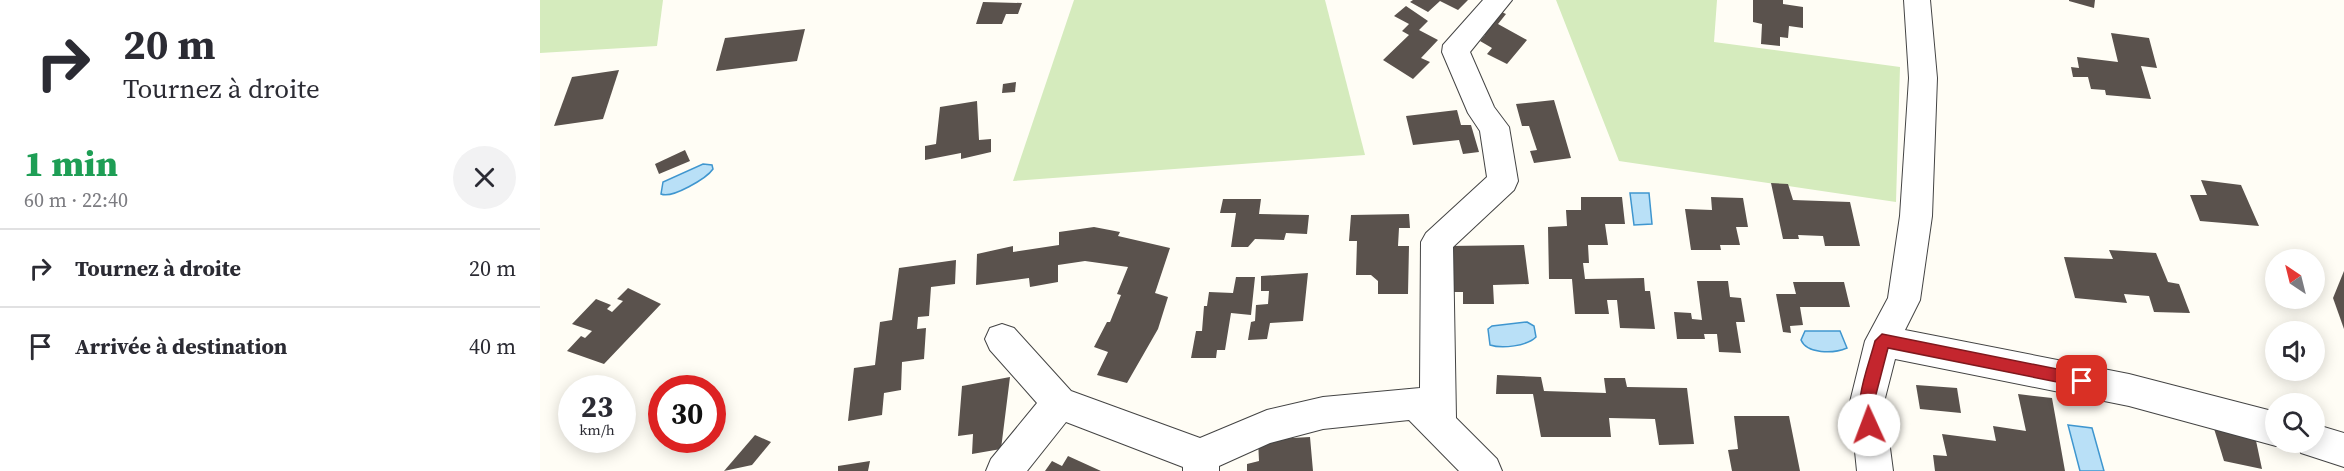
<!DOCTYPE html>
<html lang="fr">
<meta charset="utf-8">
<style>
body{margin:0;font-family:"Source Serif 4",serif;background:#f2f2f3;color:#2b2b33;height:100vh;display:flex;flex-direction:column;font-size:22px;white-space:nowrap}
*{box-sizing:border-box;margin:0}
p{font-size:20px;color:#7c7c81}
.icon{flex:none;width:33px;height:33px;fill:none;stroke:currentColor;stroke-width:2;stroke-linecap:round;stroke-linejoin:round}
.map{position:relative;flex:1;overflow:hidden}
.details{display:flex;flex-direction:column;background:#fff;width:540px}
.details>*{flex:none}
.top-card{background:#fff;color:#2b2b33;overflow:hidden}
.needle{width:39px;rotate:325deg}
.tools{position:absolute;left:1725px;top:249px;display:grid;gap:12px}
.tools a{display:grid;place-items:center;width:60px;height:60px;border-radius:50%;background:#fff;box-shadow:0 3px 15px #0003;font-size:30px}
.speed{position:absolute;left:18px;top:375px;display:flex;gap:12px;font-size:30px;font-weight:700;text-align:center}
.speed>*{display:grid;place-content:center;width:78px;height:78px;border-radius:50%;background:#fff;box-shadow:0 3px 15px #0003;line-height:1}
.speed small{font-size:15px;font-weight:400}
.speed .limit{border:9px solid #d22;background:#fff;color:#111}
.pin{position:absolute;display:grid;place-items:center;width:51px;height:51px;color:#fff;margin:-26px;border-radius:12px;box-shadow:0 3px 9px #0006}
.me{position:absolute;width:66px;margin:-33px;rotate:358deg;stroke-linejoin:round;filter:drop-shadow(0 0 4px #0008)}
.turn{display:flex;align-items:center;gap:21px;height:126px;padding:0 24px;font-size:27px}
.turn .icon{width:78px;height:78px;stroke-width:2.5}
.turn b{display:block;font-size:42px;line-height:51px}
.round{display:grid;place-items:center;flex:none;width:63px;height:63px;border-radius:32px;background:#f2f2f3}
.headline{display:flex;align-items:center;justify-content:space-between;height:102px;padding:0 24px}
h1{font-size:36px;font-weight:800;line-height:45px;color:#1e9e55}
ul{padding:0;list-style:none}
li{display:flex;align-items:center;gap:18px;height:78px;padding:0 24px;border-top:2px solid #e1e1e2}
li div{flex:1}
li b{display:block;font-size:22px}
li em{font-style:normal}
main{display:flex;flex:1;min-height:0}
.map>svg:first-child{display:block}
</style>
<main>
<section class="details">
<div class="top-card">
<div class="turn"><svg class="icon" aria-label="right" viewBox="0 0 24 24"><path d="M7 20v-9h11M14 6l5 5-5 5"/></svg><div><b>20 m</b>Tournez à droite</div></div>
</div>
<div class="headline"><div><h1>1 min</h1><p>60 m · 22:40</p></div><a class="round"><svg class="icon" aria-label="close" viewBox="0 0 24 24"><path d="M6 6l12 12M18 6L6 18"/></svg></a></div>
<ul>
<li><svg class="icon" aria-label="right" viewBox="0 0 24 24"><path d="M7 20v-9h11M14 6l5 5-5 5"/></svg><div><b>Tournez à droite</b></div><em>20 m</em></li>
<li><svg class="icon" aria-label="arrive" viewBox="0 0 24 24"><path d="M6 21V4h12l-3 4 3 4H6"/></svg><div><b>Arrivée à destination</b></div><em>40 m</em></li>
</ul>
</section>
<div class="map">
<svg width="1804" height="471" viewBox="0 0 1804 471">
<rect width="100%" height="100%" fill="#fffdf5"/>
<g fill="#d5ebbd">
<path d="M0,0H123L117,46L0,53Z"/>
<path d="M534,0H785L825,155L473,181Z"/>
<path d="M1016,0H1177L1174,42L1360,67L1356,202L1079,161Z"/>
</g>
<g fill="#b9e0f7" stroke="#3f96cf" stroke-width="1.5">
<path d="M163,164L172,165L173,169C167,178 132,199 121,194L123,182Z"/>
<path d="M1090,193H1109L1112,224L1094,225Z"/>
<path d="M987,322L994,326L996,337C987,346 962,349 950,345L948,329L952,326Z"/>
<path d="M1265,331H1300L1307,348C1293,354 1267,354 1261,340Z"/>
<path d="M1528,425L1552,428L1564,471H1540Z"/>
</g>
<g fill="#5a524d">
<path d="M873,0H928L918,10L900,1L888,12L870,2Z"/>
<path d="M1213,0H1243V4L1263,7V28L1249,26L1248,38L1240,37V46L1221,44L1222,24L1213,22Z"/>
<path d="M1555,0L1554,8L1529,1V0Z"/>
<path d="M443,2L482,3L478,14H466L462,24H436Z"/>
<path d="M866,6L888,21L879,30L898,40L881,58L890,62L873,79L843,60L869,35L862,31L869,24L854,16Z"/>
<path d="M955,9L966,14L958,24L987,40L967,64L947,54L952,48L940,41L945,35L936,30Z"/>
<path d="M265,29L257,61L176,71L185,38Z"/>
<path d="M1571,33L1609,38L1617,68L1601,66L1611,99L1566,95L1565,90L1551,89L1548,77H1533L1531,67L1539,68L1537,57L1578,62Z"/>
<path d="M79,70L63,119L14,126L32,77Z"/>
<path d="M476,82L475,92L462,93L463,84Z"/>
<path d="M1014,100L1031,158L994,163L990,151L997,150L989,126H982L976,104Z"/>
<path d="M437,101L439,140L451,139V152L421,159V153L385,160V146L396,144L400,107Z"/>
<path d="M917,110L921,125H931L939,152L923,154L919,140L873,145L866,116Z"/>
<path d="M145,150L150,161L119,174L115,164Z"/>
<path d="M1661,180L1701,185L1719,226L1660,221L1650,195H1667Z"/>
<path d="M1231,183L1248,184L1253,200L1310,202L1320,246H1285L1283,236L1258,235L1259,239H1243Z"/>
<path d="M1041,197H1082L1085,224H1065L1068,245H1048L1049,263H1043L1045,279L1104,278L1105,291H1110L1115,329L1080,328L1077,300H1067L1069,314H1035L1032,279H1009L1008,227L1027,226L1026,210H1041Z"/>
<path d="M1171,197L1203,198L1208,227H1196L1200,245H1180L1181,250H1151L1145,209L1172,210Z"/>
<path d="M683,199H721L719,214L769,215L767,234L746,233L744,240L715,239L708,247H691L696,213H680Z"/>
<path d="M869,214L870,228H859L858,246H869L868,294H838V281L831,275H816L817,241H809L811,215Z"/>
<path d="M554,227L580,232L578,236L630,248L615,293L628,297L618,329L587,383L557,375L568,352L554,347L567,322H570L581,295L577,294L588,267L545,261L518,265V282L490,287L489,278L436,285L437,254L473,246V252L519,245V232Z"/>
<path d="M984,245L989,284L953,285L954,304H923V292H911L909,246Z"/>
<path d="M1569,250L1616,253L1628,282L1639,284L1650,313L1614,312L1609,296L1584,294L1587,303L1535,298L1524,257L1573,259Z"/>
<path d="M416,260L415,284L391,287L389,316L378,317L377,329L386,328L384,359L362,362L361,390L344,393L342,415L308,421L314,368L335,365L340,322L352,320L359,268Z"/>
<path d="M1804,271V329L1793,298Z"/>
<path d="M768,273L763,321L730,323L727,339L708,340L711,322L715,321L716,305L728,304L729,291H721V276Z"/>
<path d="M696,277H715L711,315L691,313L685,350H677L676,358H651L656,331H662L664,306H667L669,292L693,293Z"/>
<path d="M1157,281H1188L1190,297L1201,298L1205,322H1196L1201,353L1179,352L1177,334H1164L1165,339H1137L1134,312L1151,313L1152,319L1162,320Z"/>
<path d="M1253,282H1304L1310,307H1260L1263,325L1250,326L1251,333L1243,332L1236,294H1256Z"/>
<path d="M88,288L121,304L64,364L27,351L41,336L45,338L52,331L32,324L56,299L71,305L67,309L72,312L83,301L77,299Z"/>
<path d="M957,375L1001,377L1004,391L1066,393L1064,378H1085L1087,387L1147,388L1154,444L1119,445L1115,419L1069,418L1071,437H1001L993,394H956Z"/>
<path d="M470,377L461,449L432,454L433,434L418,436L422,386Z"/>
<path d="M1376,385L1417,388L1421,413L1380,409Z"/>
<path d="M1478,394L1512,398L1525,471H1395L1393,455L1407,456L1402,434L1456,441L1453,426L1486,431Z"/>
<path d="M1194,416H1249L1260,471H1192L1188,450L1198,449Z"/>
<path d="M1672,422L1715,436L1722,469L1684,461Z"/>
<path d="M215,435L231,442L212,465L184,471Z"/>
<path d="M770,437L773,471H707V464L719,461L718,440Z"/>
<path d="M528,456L561,471H505L512,461L522,466Z"/>
<path d="M330,461L328,471H298V466Z"/>
</g>
<g fill="none" stroke-linecap="round" stroke-linejoin="round">
<g stroke="#444" stroke-width="2">
<g id="minor">
<path d="M943,0H972L930,52L954,107L969,127L978,181L974,190L913,247L916,418L957,459L962,471H919L869,420L783,429L730,443L679,466V471H643V467L526,422L487,471H446L451,459L497,403L450,350L445,339L450,328L462,324L474,328L531,391L660,438L727,410L783,397L880,388L881,242L886,233L947,177L940,131L928,113L902,52L903,45Z"/>
<path d="M1364,0H1390L1397,78L1392,216L1380,300L1365,330L1589,374L1736,412V442H1744L1736,446L1589,406L1355,359L1344,402L1353,471H1317L1310,402L1325,341L1348,298L1360,216L1369,78Z"/>
<path d="M1774,424L1804,433V467L1761,453L1757,442H1774Z"/>
</g>
</g>
<use href="#minor" fill="#fff" fill-rule="evenodd"/>
</g>
<path fill="#c4262e" stroke="#7f191e" stroke-width="1.5" d="M1342,334L1542,374L1550,381L1542,387L1348,348L1334,402L1337,425L1335,430L1329,433L1324,430C1312,403 1328,368 1335,341Z"/>
</svg>
<div class="tools">
<a><svg class="needle" viewBox="-14 -14 28 28"><path d="M0-13l5 13h-10z" fill="#e53935"/><path d="M0 13l5-13h-10z" fill="#7c7c81"/></svg></a>
<a><svg class="icon" aria-label="sound" viewBox="0 0 24 24"><path d="M4 9h4l5-4v14l-5-4H4zM17 9q2 3 0 6"/></svg></a>
<a><svg class="icon" aria-label="search" viewBox="0 0 24 24"><circle cx="10" cy="10" r="6"/><path d="M15 15l6 6"/></svg></a>
</div>
<div class="speed"><div>23<small>km/h</small></div><div class="limit">30</div></div>
<div class="pin" style="left:1542px;top:381px;background:#d93025"><svg class="icon" aria-label="arrive" viewBox="0 0 24 24"><path d="M6 21V4h12l-3 4 3 4H6"/></svg></div>
<svg class="me" style="left:1329px;top:425px" viewBox="-20 -20 40 40"><circle r="19" fill="#fff"/><path d="M0-13L10 11 0 6-10 11z" fill="#c4262e"/></svg>
</div>
</main>
